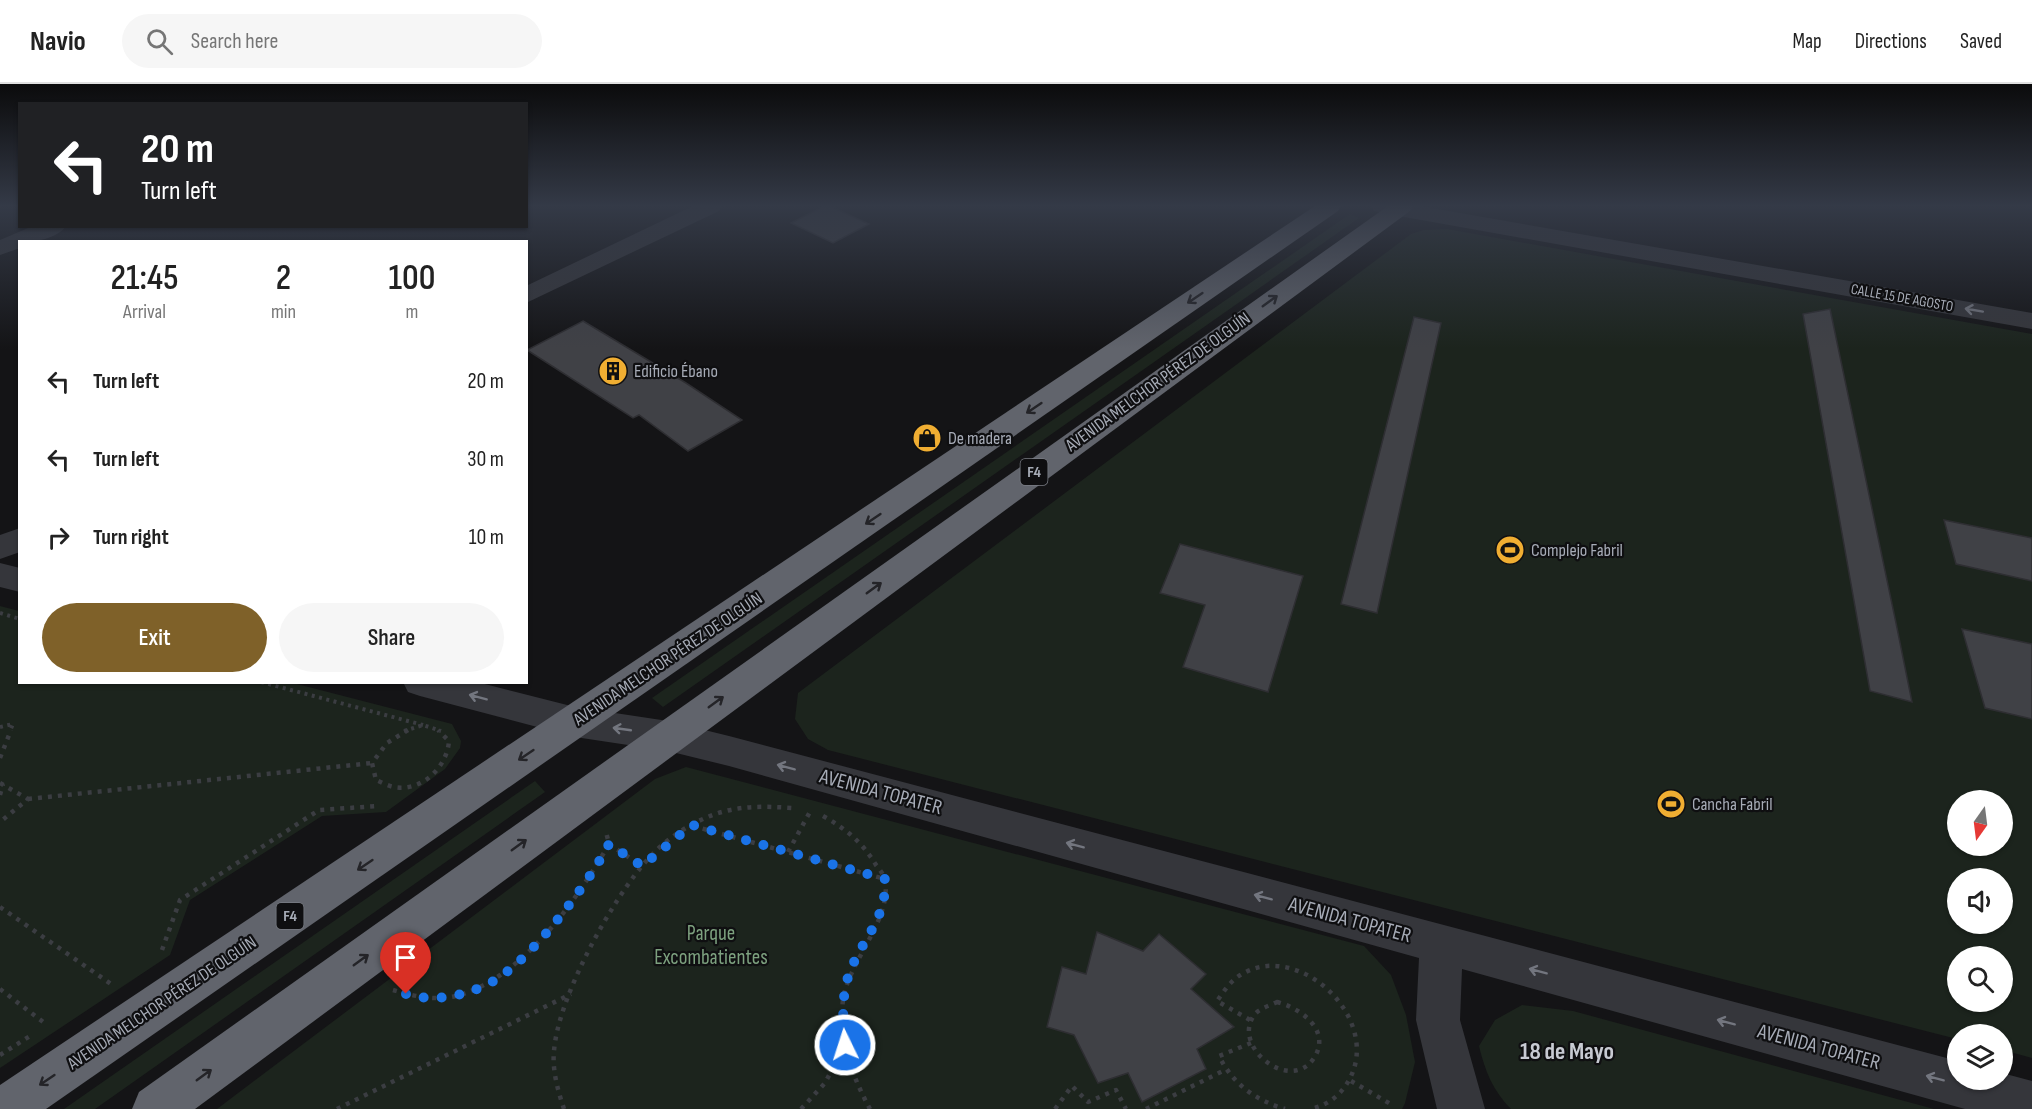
<!DOCTYPE html>
<meta charset="utf-8">
<style>
body{margin:0;font-family:"Sofia Sans Condensed",sans-serif;background:#f6f6f6;color:#222;height:100vh;display:flex;flex-direction:column;font-size:22px;white-space:nowrap}
*{box-sizing:border-box;margin:0}
p{font-size:20px;color:#767676}
.icon{flex:none;width:33px;height:33px;fill:none;stroke:currentColor;stroke-width:2;stroke-linecap:round;stroke-linejoin:round}
.map{position:relative;flex:1;overflow:hidden}
.sheet{position:absolute;left:18px;top:156px;width:510px;height:444px;display:flex;flex-direction:column;background:#fff;border-radius:0px;box-shadow:0 2px 4px #0004}
.sheet>*{flex:none}
.banner{position:absolute;left:18px;top:18px;width:510px;height:126px;border-radius:0px;box-shadow:0 2px 4px #0004;background:#202124;color:#fff;overflow:hidden}
.needle{width:39px;rotate:194deg}
.tools{position:absolute;left:1947px;top:706px;display:grid;gap:12px}
.tools a{display:grid;place-items:center;width:66px;height:66px;border-radius:50%;background:#fff;box-shadow:0 2px 4px #0004;font-size:30px}
.pin{position:absolute;display:grid;place-items:center;width:51px;height:51px;color:#fff;margin:-62px -26px;border-radius:50% 50% 50% 0;rotate:-45deg;box-shadow:0 0 6px #0007}
.pin .icon{rotate:45deg}
.me{position:absolute;width:66px;margin:-33px;rotate:356deg;stroke-linejoin:round;filter:drop-shadow(0 0 4px #0008)}
.turn{display:flex;align-items:center;gap:21px;height:126px;padding:0 24px;font-size:27px}
.turn .icon{width:78px;height:78px;stroke-width:2.5}
.turn b{display:block;font-size:42px;line-height:51px}
.eta{display:flex;justify-content:space-evenly;align-items:center;height:102px;text-align:center}
.eta b{font-size:36px;font-weight:600;line-height:42px}
.action{display:flex;gap:12px;margin-top:auto;padding:12px 24px}
.action a{flex:1;height:69px;border-radius:36px;background:#7f6129;color:#fff;font-size:24px;font-weight:600;line-height:69px;text-align:center}
.action a+a{background:#f6f6f6;color:#222}
ul{padding:0;list-style:none}
li{display:flex;align-items:center;gap:18px;height:78px;padding:0 24px}
li div{flex:1}
li b{display:block;font-size:22px}
li em{font-style:normal}
header{display:flex;align-items:center;gap:36px;box-sizing:border-box;height:84px;padding:0 30px;background:#fff;border-bottom:2px solid #e0e0e0}
header strong{font-size:28px}
nav{display:flex;gap:33px;margin-inline-start:auto;font-size:21px}
.search{width:420px;height:54px;background:#f6f6f6;display:flex;align-items:center;gap:15px;box-sizing:border-box;padding:0 21px;border-radius:33px;color:#767676;font-size:22px}
.map>svg:first-child{display:block}
</style>
<header>
<strong>Navio</strong>
<div class="search"><svg class="icon" aria-label="search" viewBox="0 0 24 24"><circle cx="10" cy="10" r="6"/><path d="M15 15l6 6"/></svg>Search here</div>
<nav><a>Map</a><a>Directions</a><a>Saved</a></nav>
</header>
<div class="map">
<svg width="2032" height="1025" viewBox="0 0 2032 1025">
<rect width="100%" height="100%" fill="#141416"/>
<g fill="#1c241d" fill-rule="evenodd">
<path d="M1350,130L1359,134L663,623L652,614Z"/>
<path d="M1447,145L2032,250V974L2003,966L2002,951H1958L1957,955L828,666L808,655L795,635L798,609L1411,150L1424,146ZM1958,717H2002V762H1958ZM1958,795H2002V840H1958ZM1958,873H2002V918H1958Z"/>
<path d="M0,522L19,527L20,598L293,599L452,640L461,657L460,664L445,685L386,728L322,732L190,816L170,871L0,984Z"/>
<path d="M686,683L1364,862L1391,891L1406,931L1415,978L1405,1019L1402,1025H217L655,695Z"/>
<path d="M535,697L545,708L95,1025H64Z"/>
<path d="M1522,921L1573,927L1934,1025H1511C1493,1007 1485,987 1479,962L1495,936Z"/>
</g>
<g fill="#404146" stroke="#2e2e32" stroke-width="1.5">
<path d="M824,122H830L869,140L833,159L791,139Z"/>
<path d="M1830,225L1896,539L1912,618L1870,607L1803,230Z"/>
<path d="M1414,233L1441,239L1377,529L1341,520Z"/>
<path d="M583,237L686,299L742,336L688,367L639,331L633,334L527,266Z"/>
<path d="M1944,436L2032,454V497L1956,480Z"/>
<path d="M1180,460L1303,492L1268,608L1183,583L1205,521L1160,509Z"/>
<path d="M1962,545L2032,560V635L1985,624Z"/>
<path d="M1097,848L1143,867L1159,850L1206,890L1191,905L1234,943L1197,965L1206,985L1142,1018L1128,989L1098,999L1074,951L1047,943L1062,883L1086,890Z"/>
</g>
<g fill="none" stroke-linecap="round" stroke-linejoin="round">
<g stroke="#3b3d42" stroke-width="4" stroke-dasharray="3 4.5" stroke-linecap="butt">
<path d="M0,529L20,535"/>
<path d="M261,598L423,641"/>
<path d="M0,643L13,640L10,647"/>
<path d="M404,647L423,641L441,647"/>
</g>
<g stroke="#3b3d42" stroke-width="4.5" stroke-dasharray="4 6" stroke-linecap="butt">
<path d="M408,646L387,659L372,679L376,696C381,698 388,702 394,703C422,708 447,683 449,657L438,646"/>
<path d="M0,674L11,646"/>
<path d="M0,699L28,715L0,738"/>
<path d="M0,711L3,700"/>
<path d="M28,715L372,679"/>
<path d="M823,732C846,745 862,758 876,781C880,786 884,791 885,796C892,836 849,876 843,916C838,954 852,992 870,1025"/>
<path d="M693,742L885,795"/>
<path d="M609,760L642,782"/>
<path d="M788,768L811,726"/>
<path d="M0,823L111,900"/>
<path d="M162,866L180,816L319,726L378,722"/>
<path d="M0,905L47,941"/>
<path d="M393,906C413,912 435,917 456,912C523,894 576,817 609,760L606,748"/>
<path d="M1277,918C1300,924 1332,946 1314,974C1290,1011 1228,960 1256,929C1261,924 1271,921 1277,918Z"/>
<path d="M1250,936L1217,917C1224,907 1231,896 1242,890C1299,856 1383,935 1349,996C1341,1011 1327,1022 1310,1025"/>
<path d="M1251,959L1219,972C1233,1000 1255,1016 1285,1025"/>
<path d="M0,971L30,952"/>
<path d="M1351,997L1394,1022"/>
<path d="M337,1025L571,910"/>
<path d="M564,1025C558,1007 552,986 554,967C558,913 612,815 648,775C663,758 683,744 703,735C733,721 761,722 793,724"/>
<path d="M801,1025L825,999L845,961"/>
<path d="M1055,1025L1072,1002L1088,1018L1116,1006L1126,1025"/>
<path d="M1146,1025L1225,986"/>
</g>
<g fill="#35363b" fill-rule="evenodd">
<path d="M693,122H722L719,127L526,219V202Z"/>
<path d="M1371,122H1420L2032,229V245L1382,129L1374,127Z"/>
<path d="M33,142H66C57,155 34,158 20,158V164L0,171V156Z"/>
<path d="M20,444V468L0,475V451Z"/>
<path d="M0,479L20,484V508L0,503Z"/>
<path d="M403,598H477L575,623L668,637L729,652L1958,977V996H2002V989L2032,997V1025H1965L1462,885L1460,936L1485,1025H1437L1416,936L1419,874L729,682L668,667L575,653L420,612L408,608Z"/>
</g>
<g fill="#61646c" fill-rule="evenodd">
<path d="M1315,122H1341L1338,127L46,1025H0V1001Z"/>
<path d="M1388,122H1413L1410,127L195,1025H132L139,1008Z"/>
</g>
</g>
<defs><path id="oneway-shaft" d="M-6 0H5M1.5-3L5.5 0L1.5 3" fill="none" stroke-width="1.6" stroke-linecap="round" stroke-linejoin="round" transform="scale(1.5)"/></defs>
<g stroke="#242428">
<use href="#oneway-shaft" transform="translate(1195 214) rotate(146)"/>
<use href="#oneway-shaft" transform="translate(1270 217) rotate(-36)"/>
<use href="#oneway-shaft" transform="translate(1034 324) rotate(146)"/>
<use href="#oneway-shaft" transform="translate(873 435) rotate(146)"/>
<use href="#oneway-shaft" transform="translate(874 504) rotate(-36)"/>
<use href="#oneway-shaft" transform="translate(716 618) rotate(-36)"/>
<use href="#oneway-shaft" transform="translate(526 671) rotate(146)"/>
<use href="#oneway-shaft" transform="translate(519 761) rotate(-36)"/>
<use href="#oneway-shaft" transform="translate(365 781) rotate(146)"/>
<use href="#oneway-shaft" transform="translate(361 876) rotate(-36)"/>
<use href="#oneway-shaft" transform="translate(204 991) rotate(-36)"/>
<use href="#oneway-shaft" transform="translate(47 996) rotate(146)"/>
</g>
<g stroke="#73767f">
<use href="#oneway-shaft" transform="translate(1974 226) rotate(-170)"/>
<use href="#oneway-shaft" transform="translate(478 613) rotate(-165)"/>
<use href="#oneway-shaft" transform="translate(622 645) rotate(-172)"/>
<use href="#oneway-shaft" transform="translate(786 683) rotate(-165)"/>
<use href="#oneway-shaft" transform="translate(1075 761) rotate(-165)"/>
<use href="#oneway-shaft" transform="translate(1263 813) rotate(-165)"/>
<use href="#oneway-shaft" transform="translate(1538 887) rotate(-165)"/>
<use href="#oneway-shaft" transform="translate(1726 938) rotate(-165)"/>
<use href="#oneway-shaft" transform="translate(1935 994) rotate(-165)"/>
</g>
<linearGradient id="sky" x2="0" y2="1"><stop stop-color="#0b0b0c"/><stop offset="0.46" stop-color="#343a47"/><stop offset="1" stop-color="#343a47" stop-opacity="0"/></linearGradient>
<rect width="2032" height="265" fill="url(#sky)"/>
<g fill="none" stroke-linecap="round" stroke-linejoin="round">
<path stroke="#1a73e8" stroke-width="10" stroke-dasharray="0 18" d="M406,910C432,918 461,913 486,901C528,882 588,800 609,760L642,782L692,741L885,795C887,836 862,854 849,890C841,914 843,936 845,961"/>
</g>
<defs>
<g id="building-disc" transform="scale(1.5)"><circle r="9.5" fill="#f0ae32" stroke="#0f0f11"/><path d="M-4-6H4V6H1V3H-1V6H-4ZM-2.5-4.3h1.7v1.8h-1.7ZM.8-4.3h1.7v1.8H.8ZM-2.5-1h1.7V.8h-1.7ZM.8-1h1.7V.8H.8Z" fill="#111"/></g>
<g id="shop-disc" transform="scale(1.5)"><circle r="9.5" fill="#f0ae32" stroke="#0f0f11"/><path d="M-5-2.5h2.3a2.7 3.5 0 0 1 5.4 0H5L5.5 6h-11ZM-1.5-2.5h3a1.5 2.3 0 0 0-3 0Z" fill="#111"/></g>
<g id="stadium-disc" transform="scale(1.5)"><circle r="9.5" fill="#f0ae32" stroke="#0f0f11"/><path d="M0-5a6.5 5 0 1 0 0 10a6.5 5 0 1 0 0-10ZM-3.5-1.8h7v3.6h-7Z" fill="#111"/></g>
</defs>
<g fill-rule="evenodd">
<use href="#building-disc" x="613" y="287"/>
<use href="#shop-disc" x="927" y="354"/>
<use href="#stadium-disc" x="1510" y="466"/>
<use href="#stadium-disc" x="1671" y="720"/>
</g>
<g text-anchor="middle" dominant-baseline="central" stroke-width="4.5" stroke-linejoin="round" paint-order="stroke">
<g font-size="15" fill="#a6abb6" stroke="#0f0f11">
<text transform="translate(1902 214) rotate(10)">CALLE 15 DE AGOSTO</text>
</g>
<g fill="#0f0f11" stroke="#797c84" stroke-width="1.5">
<rect x="1020.5" y="375" width="27" height="26" rx="4.5"/>
<rect x="276.5" y="819" width="27" height="26" rx="4.5"/>
</g>
<g font-size="16" font-weight="bold" fill="#a6abb6">
<text x="1034" y="388">F4</text>
<text x="290" y="832">F4</text>
</g>
<g font-size="18" fill="#a6abb6" stroke="#0f0f11" text-anchor="start">
<text x="634" y="287">Edificio Ébano</text>
<text x="948" y="354">De madera</text>
<text x="1531" y="466">Complejo Fabril</text>
<text x="1692" y="720">Cancha Fabril</text>
</g>
<g font-size="18" fill="#a6abb6" stroke="#0f0f11">
<text transform="translate(1158 298) rotate(-36)">AVENIDA MELCHOR PÉREZ DE OLGUÍN</text>
<text transform="translate(668 575) rotate(-34)">AVENIDA MELCHOR PÉREZ DE OLGUÍN</text>
<text transform="translate(162 919) rotate(-34)">AVENIDA MELCHOR PÉREZ DE OLGUÍN</text>
</g>
<g font-size="21" fill="#a6abb6" stroke="#0f0f11">
<text transform="translate(881 708) rotate(15)">AVENIDA TOPATER</text>
<text transform="translate(1350 836) rotate(15)">AVENIDA TOPATER</text>
<text transform="translate(1819 963) rotate(15)">AVENIDA TOPATER</text>
</g>
<g font-size="21" fill="#7da17f" stroke="#0f0f11">
<text x="711" y="849">Parque<tspan x="711" dy="24">Excombatientes</tspan></text>
</g>
<g font-size="24" font-weight="bold" fill="#c7cad2" stroke="#0f0f11">
<text x="1567" y="967">18 de Mayo</text>
</g>
</g>
</svg>
<div class="tools">
<a><svg class="needle" viewBox="-14 -14 28 28"><path d="M0-13l5 13h-10z" fill="#e53935"/><path d="M0 13l5-13h-10z" fill="#767676"/></svg></a>
<a><svg class="icon" aria-label="sound" viewBox="0 0 24 24"><path d="M4 9h4l5-4v14l-5-4H4zM17 9q2 3 0 6"/></svg></a>
<a><svg class="icon" aria-label="search" viewBox="0 0 24 24"><circle cx="10" cy="10" r="6"/><path d="M15 15l6 6"/></svg></a>
<a><svg class="icon" aria-label="layers" viewBox="0 0 24 24"><path d="M12 4l9 5-9 5-9-5zM3 14l9 5 9-5"/></svg></a>
</div>
<div class="pin" style="left:406px;top:910px;background:#d93025"><svg class="icon" aria-label="arrive" viewBox="0 0 24 24"><path d="M6 21V4h12l-3 4 3 4H6"/></svg></div>
<svg class="me" style="left:845px;top:961px" viewBox="-20 -20 40 40"><circle r="17" fill="#1a73e8" stroke="#fff" stroke-width="3"/><path d="M0-11L8 9 0 5-8 9z" fill="#fff"/></svg>
<div class="banner">
<div class="turn"><svg class="icon" aria-label="left" viewBox="0 0 24 24"><path d="M17 20v-9H6M10 6l-5 5 5 5"/></svg><div><b>20 m</b>Turn left</div></div>
</div>
<section class="sheet">
<div class="eta">
<div><b>21:45</b><p>Arrival</p></div>
<div><b>2</b><p>min</p></div>
<div><b>100</b><p>m</p></div>
</div>
<ul>
<li><svg class="icon" aria-label="left" viewBox="0 0 24 24"><path d="M17 20v-9H6M10 6l-5 5 5 5"/></svg><div><b>Turn left</b></div><em>20 m</em></li>
<li><svg class="icon" aria-label="left" viewBox="0 0 24 24"><path d="M17 20v-9H6M10 6l-5 5 5 5"/></svg><div><b>Turn left</b></div><em>30 m</em></li>
<li><svg class="icon" aria-label="right" viewBox="0 0 24 24"><path d="M7 20v-9h11M14 6l5 5-5 5"/></svg><div><b>Turn right</b></div><em>10 m</em></li>
</ul>
<div class="action"><a>Exit</a><a>Share</a></div>
</section>
</div>
